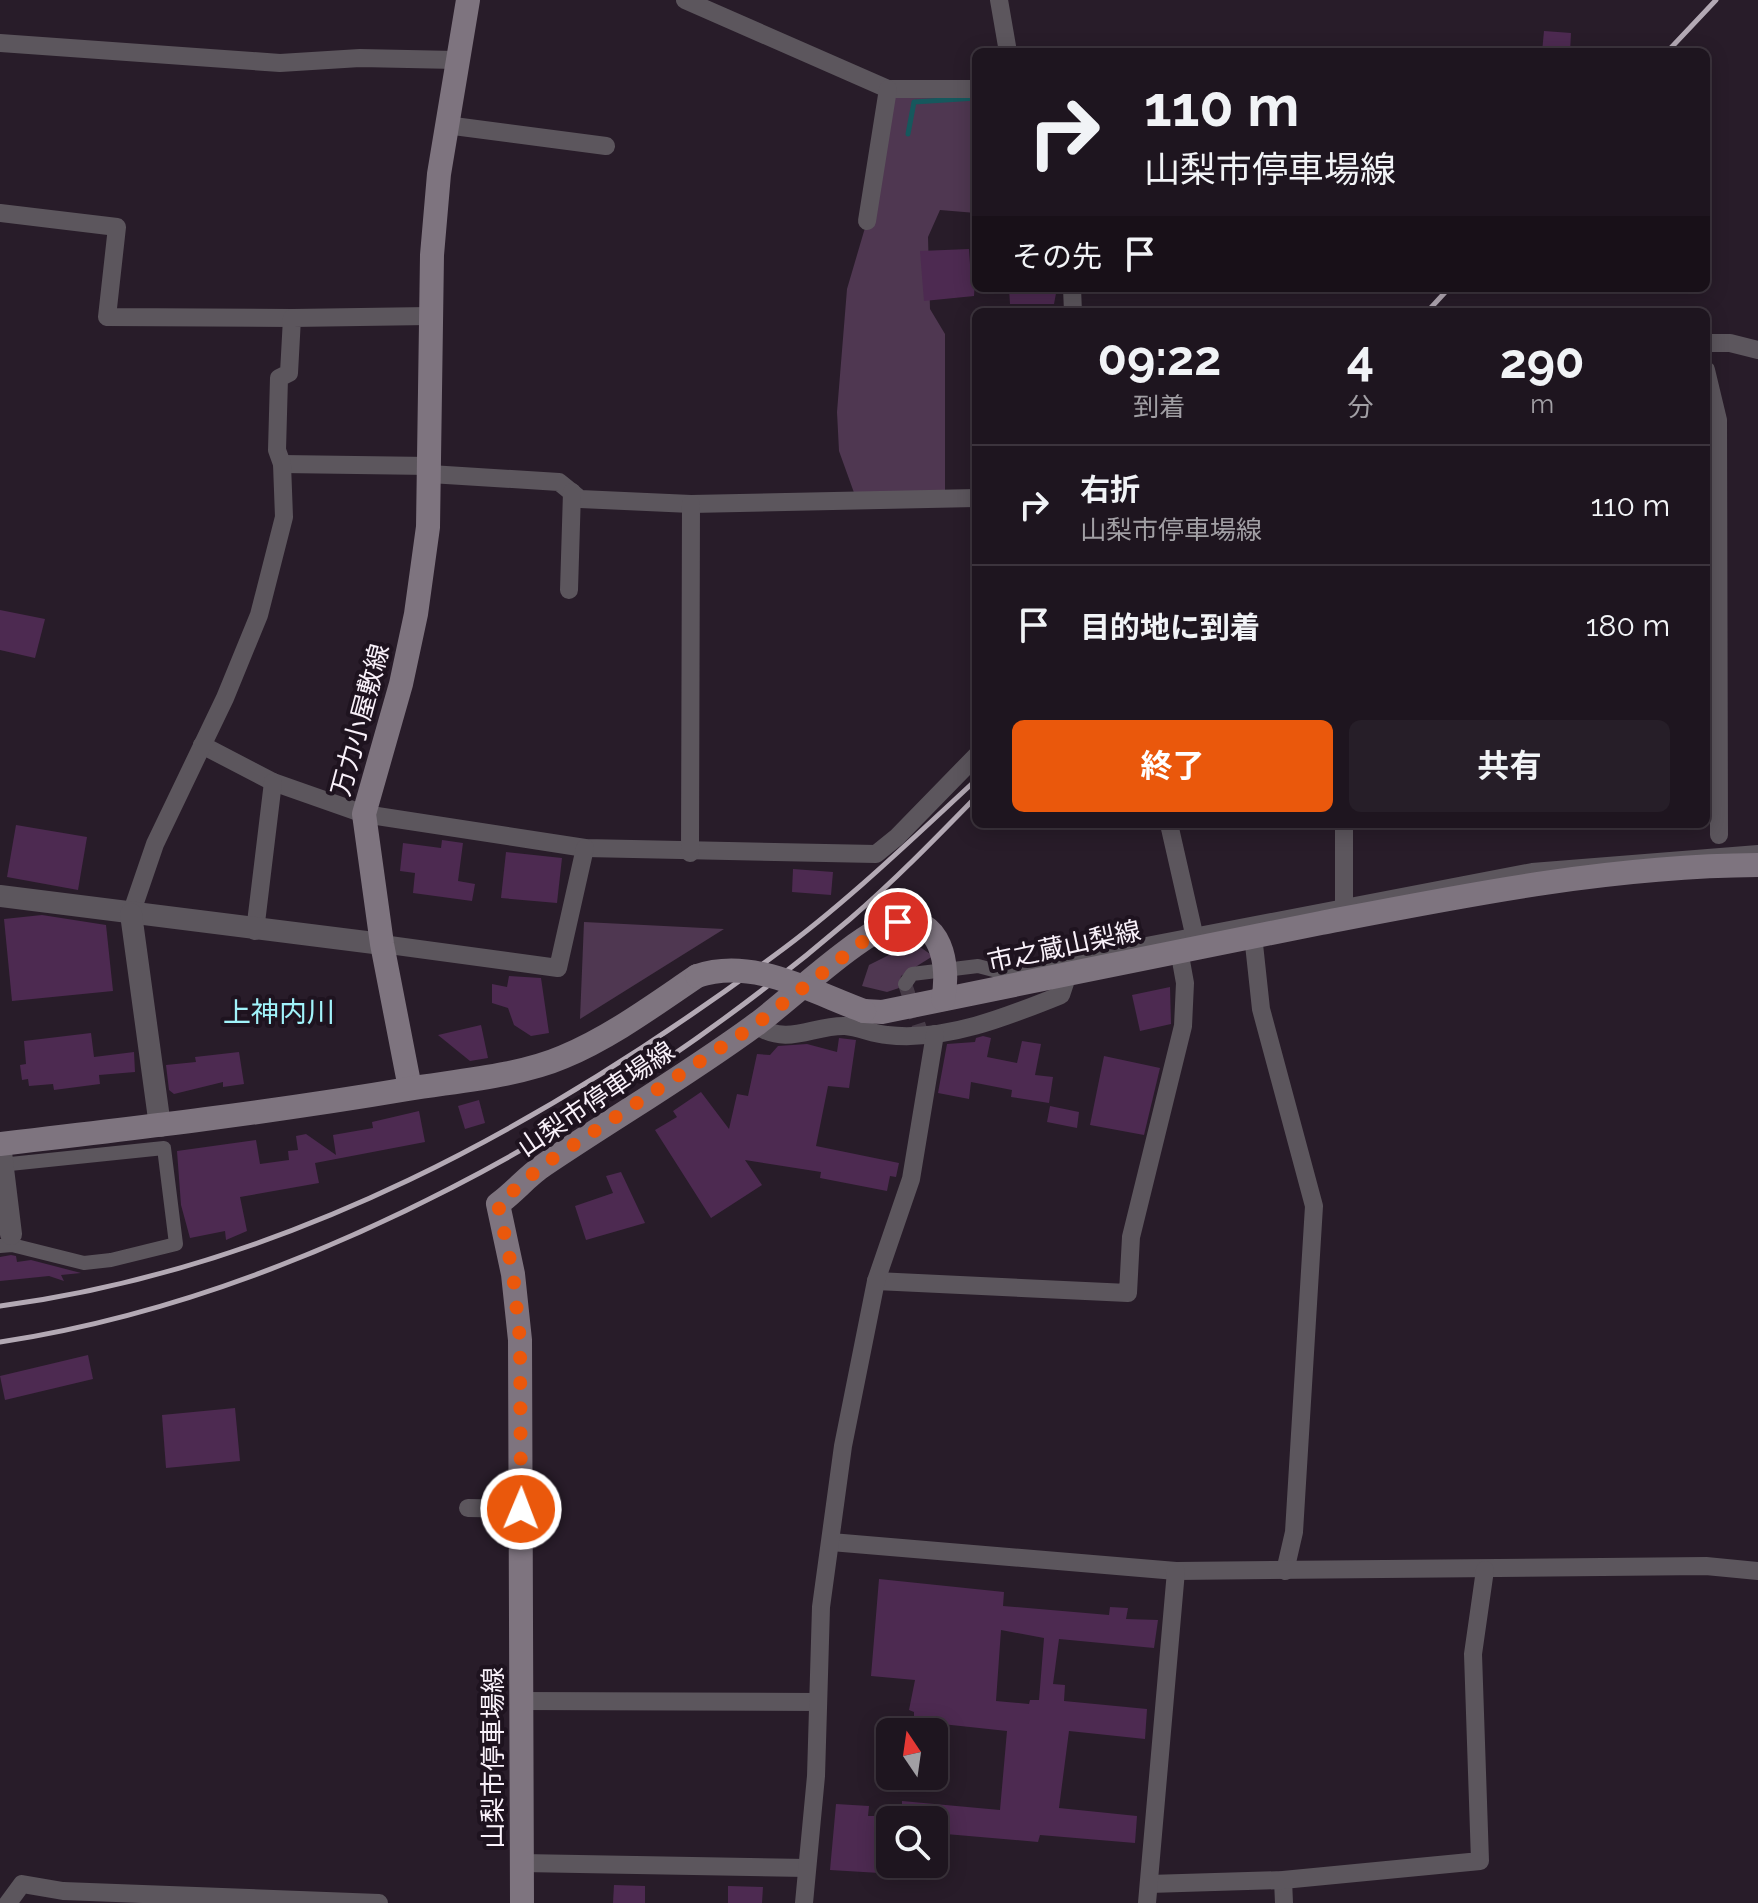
<!DOCTYPE html>
<html lang="ja">
<meta charset="utf-8">
<style>
body{margin:0;font-family:Raleway,"Noto Sans JP",sans-serif;background:#261e28;color:#f1f3f6;height:100vh;display:flex;flex-direction:column;font-size:30px;white-space:nowrap}
*{box-sizing:border-box;margin:0}
p{font-size:26px;color:#a19fa4}
.icon{flex:none;width:44px;height:44px;fill:none;stroke:currentColor;stroke-width:2;stroke-linecap:round;stroke-linejoin:round}
.map{position:relative;flex:1;overflow:hidden}
.drawer{position:absolute;left:972px;top:308px;width:738px;height:520px;display:flex;flex-direction:column;background:#1e151f;border-radius:12px;box-shadow:0 4px 20px #0003,0 0 0 2px #3c343d}
.drawer>*{flex:none}
.guide{position:absolute;left:972px;top:48px;width:738px;height:244px;border-radius:12px;box-shadow:0 4px 20px #0003,0 0 0 2px #3c343d;background:#1e151f;color:#f1f3f6;overflow:hidden}
.needle{width:52px;rotate:347deg}
.controls{position:absolute;left:876px;top:1718px;display:grid;gap:16px}
.controls a{display:grid;place-items:center;width:72px;height:72px;border-radius:12px;background:#1e151f;box-shadow:0 4px 20px #0003,0 0 0 2px #3c343d;font-size:40px}
.pin{position:absolute;display:grid;place-items:center;width:68px;height:68px;color:#fff;margin:-34px;border:4px solid #fff;border-radius:50%;box-shadow:0 2px 8px #0007}
.me{position:absolute;width:88px;margin:-44px;rotate:1deg;stroke-linejoin:round;filter:drop-shadow(0 0 6px #0008)}
.turn{display:flex;align-items:center;gap:28px;height:168px;padding:0 40px;font-size:36px}
.turn .icon{width:104px;height:104px;stroke-width:2.5}
.turn b{display:block;font-size:56px;line-height:68px}
.then{display:flex;align-items:center;height:76px;padding:0 40px;background:#0003;gap:16px;font-size:30px}
.eta{display:flex;justify-content:space-evenly;align-items:center;height:136px;text-align:center}
.eta b{font-size:48px;font-weight:700;line-height:56px}
.cta{display:flex;gap:16px;margin-top:auto;padding:16px 40px}
.cta a{flex:1;height:92px;border-radius:12px;background:#ea580c;color:#fff;font-size:32px;font-weight:700;line-height:92px;text-align:center}
.cta a+a{background:#261e28;color:#f1f3f6}
ul{padding:0;list-style:none}
li{display:flex;align-items:center;gap:24px;height:120px;padding:0 40px;border-top:2px solid #3c343d}
li div{flex:1}
li b{display:block;font-size:30px}
li em{font-style:normal}
.map>svg:first-child{display:block}
</style>
<div class="map">
<svg width="1758" height="1903" viewBox="0 0 1758 1903">
<rect width="100%" height="100%" fill="#281c29"/>
<g fill="#4f3751">
<path d="M888,89H976V213L940,210L928,237L930,309L945,334V500L857,501L839,451L837,412L847,289L867,221Z"/>
<path d="M584,922L724,929L580,1019Z"/>
<path d="M909,945L920,947L933,956L901,976L899,988L887,992L862,986L869,965Z"/>
</g>
<g fill="none" stroke-linecap="round" stroke-linejoin="round">
<path stroke="#16585d" stroke-width="5" d="M908,134L914,102L976,98"/>
</g>
<g fill="#4d2a51" fill-rule="evenodd">
<path d="M1544,31L1571,33L1570,52H1542Z"/>
<path d="M969,249L970,264L976,265L974,296L924,301L920,251Z"/>
<path d="M1009,288H1057L1054,304H1010Z"/>
<path d="M0,610L45,619L35,658L0,650Z"/>
<path d="M16,825L87,837L78,890L7,877Z"/>
<path d="M442,840L463,843L458,881L475,884L472,901L413,893L415,873L400,871L403,843L441,848Z"/>
<path d="M506,852L562,858L557,903L501,898Z"/>
<path d="M793,869L833,872L831,895L792,892Z"/>
<path d="M42,915L106,925L113,991L12,1001L4,919Z"/>
<path d="M509,976L541,978L549,1033L531,1036L514,1025L508,1008L492,1003V984L507,987Z"/>
<path d="M1170,987L1171,1024L1140,1031L1132,995Z"/>
<path d="M481,1025L488,1058L470,1061L438,1035Z"/>
<path d="M91,1033L94,1057L134,1052L135,1072L99,1075L100,1084L54,1090L53,1084L29,1086L28,1079L22,1080L20,1065L26,1064L24,1041Z"/>
<path d="M983,1036L991,1038L987,1057L1017,1063L1022,1041L1041,1044L1035,1075L1053,1077L1049,1103L1011,1097L1012,1090L971,1082L969,1099L938,1093L947,1044L975,1042L976,1038Z"/>
<path d="M839,1038L856,1040L849,1088L828,1086L816,1146L899,1163L896,1177L890,1176L887,1191L820,1178L821,1172L745,1160L762,1185L711,1218L655,1130L677,1117L673,1111L701,1092L729,1129L737,1094L748,1096L757,1054L770,1055L778,1046L807,1044L837,1052Z"/>
<path d="M239,1052L244,1084L223,1087V1082L174,1094L169,1090L166,1065L196,1062L195,1057Z"/>
<path d="M1104,1056L1160,1068L1144,1135L1090,1125Z"/>
<path d="M479,1100L485,1123L465,1129L458,1106Z"/>
<path d="M1050,1106L1079,1112L1077,1128L1047,1122Z"/>
<path d="M419,1111L425,1142L315,1163L319,1183L240,1197L247,1231L226,1240L225,1231L190,1238L181,1205L177,1151L256,1140L260,1164L289,1160L288,1151L298,1150L296,1136L306,1134L336,1155L333,1135L373,1128L372,1122Z"/>
<path d="M621,1172L645,1223L586,1240L575,1206L613,1193L606,1176Z"/>
<path d="M11,1255L16,1256L17,1262L31,1260L81,1273L61,1275L64,1281L49,1276L0,1281V1257Z"/>
<path d="M88,1355L93,1379L5,1400L0,1376Z"/>
<path d="M235,1408L240,1461L166,1468L162,1415Z"/>
<path d="M879,1579L1004,1592L1003,1606L1109,1615L1110,1607L1128,1608L1126,1619L1158,1620L1154,1648L1059,1639L1053,1684L1065,1685L1064,1701L1147,1709L1145,1739L1069,1731L1059,1808L1137,1816L1135,1843L1040,1835L1038,1842L934,1833V1820H902V1801L1000,1810L1007,1731L914,1721V1712L909,1710L915,1680L871,1676ZM1001,1630L1044,1638L1039,1700H1030L1029,1704L996,1701Z"/>
<path d="M836,1804L869,1806L868,1816H886L880,1873L830,1870Z"/>
<path d="M614,1885L645,1886V1903H613Z"/>
<path d="M728,1886L763,1887L762,1903H728Z"/>
</g>
<g fill="none" stroke-linecap="round" stroke-linejoin="round">
<path stroke="#473c48" stroke-width="14" stroke-dasharray="14 7" stroke-linecap="butt" d="M905,984L922,1035"/>
<g stroke="#5c565d" stroke-width="14">
<path d="M905,984L912,974L978,966L1001,972L1532,870L1758,852"/>
<path d="M0,1165L164,1148L176,1244L111,1260L84,1263L12,1245L0,1246"/>
</g>
<g stroke="#5c565d" stroke-width="18">
<path d="M685,0L888,89H976"/>
<path d="M999,0L1008,52"/>
<path d="M0,43L280,63L360,58L456,60"/>
<path d="M446,125L606,146"/>
<path d="M0,213L117,227L107,317L292,318"/>
<path d="M867,221L888,89"/>
<path d="M1072,288L1073,312"/>
<path d="M1706,343H1730L1758,350"/>
<path d="M1706,370L1718,420L1719,835"/>
<path d="M282,464L430,466"/>
<path d="M430,474L559,482L580,499L691,504L976,498"/>
<path d="M569,590L572,492"/>
<path d="M202,745L273,782L364,814L585,848L876,854L897,837L976,756"/>
<path d="M1169,824L1197,947"/>
<path d="M690,853L691,504"/>
<path d="M131,914L155,844L225,698L259,615L284,517L282,464L277,450L279,378L289,373L292,318L429,316"/>
<path d="M1344,919V824"/>
<path d="M255,931L273,782"/>
<path d="M1253,935L1261,1009L1314,1206L1294,1532L1285,1571"/>
<path d="M382,944L558,968L585,848"/>
<path d="M755,1025C789,1047 812,1025 845,1026C859,1027 873,1034 887,1035C945,1042 1009,1016 1061,995L1068,974"/>
<path d="M876,1281L1128,1293L1131,1237L1183,1026L1185,983L1179,950"/>
<path d="M468,1508L521,1509"/>
<path d="M831,1542L1176,1571L1706,1566L1758,1571"/>
<path d="M520,1701L818,1702"/>
<path d="M522,1863L807,1868"/>
<path d="M1283,1880L1284,1903"/>
<path d="M1149,1884L1283,1880L1480,1861L1473,1654L1485,1570"/>
<path d="M8,1903L22,1884L63,1891L379,1903"/>
<path d="M804,1903L816,1776L821,1607L843,1446L876,1281L911,1179L935,1034"/>
<path d="M1147,1903L1176,1571"/>
</g>
<g stroke="#5c565d" stroke-width="22">
<path d="M0,896L382,944"/>
<path d="M131,914L160,1126"/>
<path d="M0,1144L11,1234"/>
</g>
<g stroke="#7e747f" stroke-width="24">
<path d="M864,1011L882,1012C1028,982 1175,952 1321,923C1466,895 1610,866 1758,865"/>
<path d="M410,1088L382,944L364,814L401,684L416,614L428,527L432,255L439,174L468,0"/>
<path d="M0,1144C137,1128 273,1112 408,1089C456,1081 519,1076 563,1057C611,1037 654,1005 697,976"/>
<path d="M522,1903L520,1340L513,1274L498,1204C515,1192 527,1176 544,1165C615,1117 689,1074 758,1023C789,1000 862,931 895,923C942,912 950,968 943,999"/>
</g>
<g stroke="#b3a9b4" stroke-width="5">
<path d="M1667,52L1716,0"/>
<path d="M1427,312L1449,288"/>
<path d="M0,1306C287,1268 545,1125 775,955C846,903 911,840 976,780"/>
<path d="M0,1342C303,1296 619,1117 850,919C894,881 935,839 976,797"/>
</g>
<path stroke="#7e747f" stroke-width="24" d="M697,976C753,957 812,992 864,1011"/>
</g>
<g fill="none" stroke-linecap="round" stroke-linejoin="round">
<path stroke="#ea580c" stroke-width="14" stroke-dasharray="0 25.2" d="M521,1509L520,1340L513,1274L498,1204L543,1165L755,1025L870,936L898,922"/>
</g>
<g text-anchor="middle" dominant-baseline="central" stroke-width="8" stroke-linejoin="round" paint-order="stroke">
<g font-size="26" fill="#f9f1fa" stroke="#1e131f">
<text transform="translate(360 720) rotate(-75)">万力小屋敷線</text>
<text transform="translate(1064 946) rotate(-12)">市之蔵山梨線</text>
<text transform="translate(596 1099) rotate(-34)">山梨市停車場線</text>
<text transform="translate(493 1758) rotate(-90)">山梨市停車場線</text>
</g>
<g font-size="28" fill="#a1f3fa" stroke="#1e131f">
<text x="279" y="1012">上神内川</text>
</g>
</g>
</svg>
<div class="controls">
<a><svg class="needle" viewBox="-14 -14 28 28"><path d="M0-13l5 13h-10z" fill="#e53935"/><path d="M0 13l5-13h-10z" fill="#a19fa4"/></svg></a>
<a><svg class="icon" aria-label="search" viewBox="0 0 24 24"><circle cx="10" cy="10" r="6"/><path d="M15 15l6 6"/></svg></a>
</div>
<div class="pin" style="left:898px;top:922px;background:#d93025"><svg class="icon" aria-label="arrive" viewBox="0 0 24 24"><path d="M6 21V4h12l-3 4 3 4H6"/></svg></div>
<svg class="me" style="left:521px;top:1509px" viewBox="-20 -20 40 40"><circle r="17" fill="#ea580c" stroke="#fff" stroke-width="3"/><path d="M0-11L8 9 0 5-8 9z" fill="#fff"/></svg>
<div class="guide">
<div class="turn"><svg class="icon" aria-label="right" viewBox="0 0 24 24"><path d="M7 20v-9h11M14 6l5 5-5 5"/></svg><div><b>110 m</b>山梨市停車場線</div></div>
<div class="then">その先<svg class="icon" aria-label="arrive" viewBox="0 0 24 24"><path d="M6 21V4h12l-3 4 3 4H6"/></svg></div>
</div>
<section class="drawer">
<div class="eta">
<div><b>09:22</b><p>到着</p></div>
<div><b>4</b><p>分</p></div>
<div><b>290</b><p>m</p></div>
</div>
<ul>
<li><svg class="icon" aria-label="right" viewBox="0 0 24 24"><path d="M7 20v-9h11M14 6l5 5-5 5"/></svg><div><b>右折</b><p>山梨市停車場線</p></div><em>110 m</em></li>
<li><svg class="icon" aria-label="arrive" viewBox="0 0 24 24"><path d="M6 21V4h12l-3 4 3 4H6"/></svg><div><b>目的地に到着</b></div><em>180 m</em></li>
</ul>
<div class="cta"><a>終了</a><a>共有</a></div>
</section>
</div>
